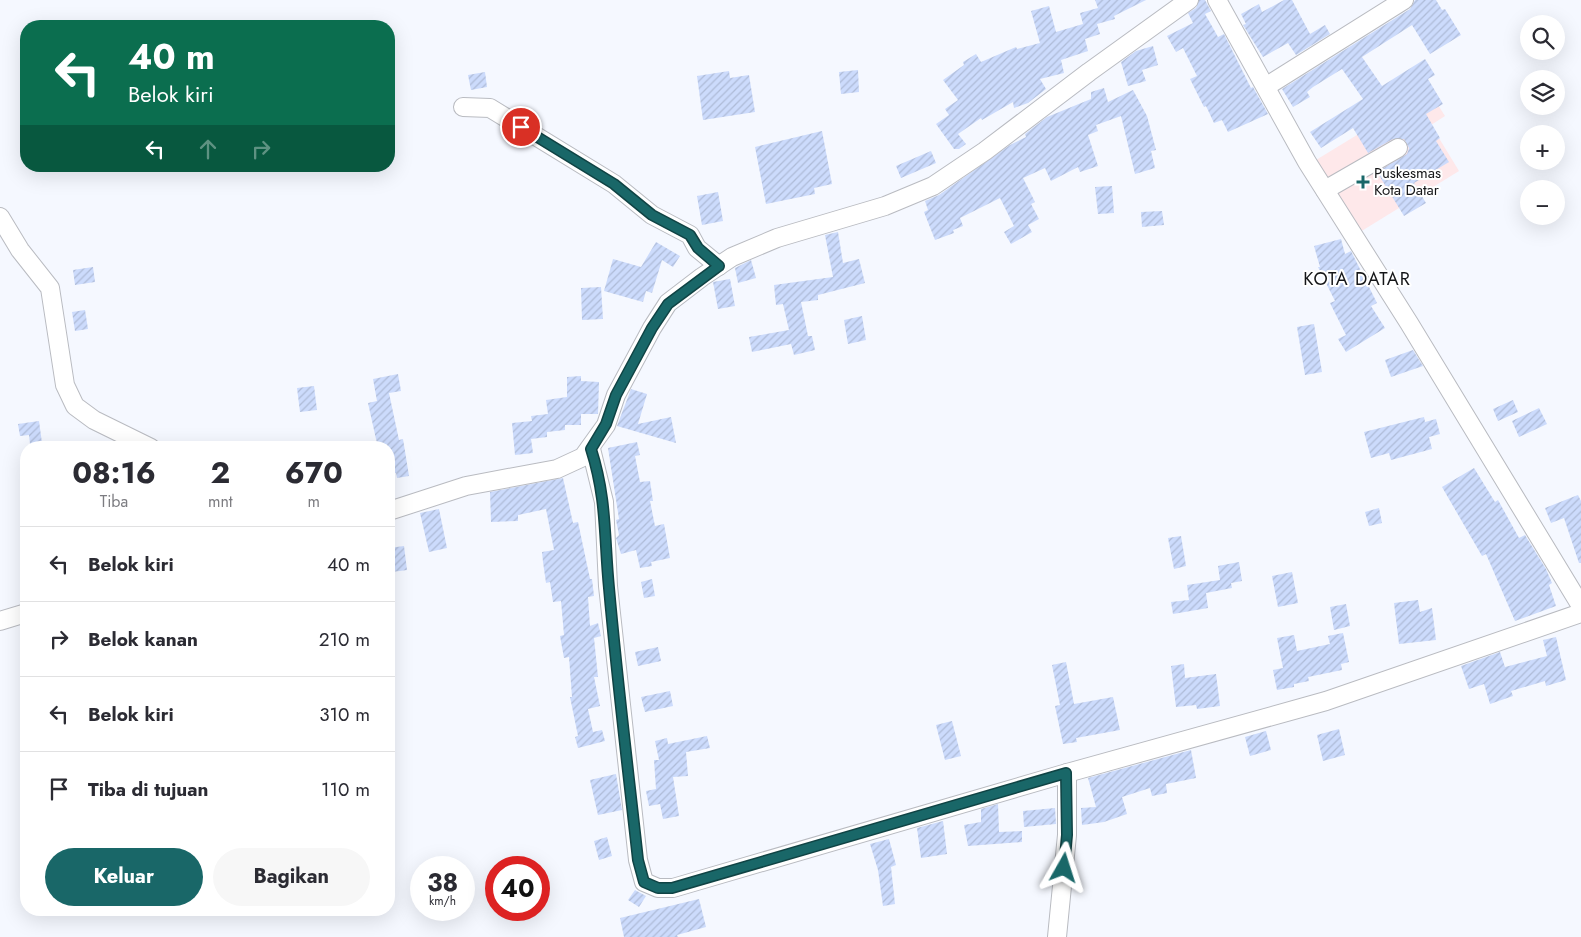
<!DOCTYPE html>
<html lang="id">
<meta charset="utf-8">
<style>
body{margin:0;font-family:Jost,sans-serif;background:#f7f7f7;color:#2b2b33;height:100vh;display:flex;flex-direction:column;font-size:19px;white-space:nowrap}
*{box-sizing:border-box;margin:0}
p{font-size:16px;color:#7c7c81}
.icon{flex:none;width:28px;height:28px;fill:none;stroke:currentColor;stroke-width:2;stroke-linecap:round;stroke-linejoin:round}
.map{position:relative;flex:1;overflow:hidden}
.panel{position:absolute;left:20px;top:441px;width:375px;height:475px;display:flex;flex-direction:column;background:#fff;border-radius:20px;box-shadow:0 5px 20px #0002}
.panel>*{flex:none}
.guide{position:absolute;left:20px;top:20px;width:375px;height:152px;border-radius:20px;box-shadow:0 5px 20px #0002;background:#0b6e4f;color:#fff;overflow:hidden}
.controls{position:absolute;left:1520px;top:15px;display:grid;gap:10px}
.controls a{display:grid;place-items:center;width:45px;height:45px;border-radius:50%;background:#fff;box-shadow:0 5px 20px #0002;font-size:25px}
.speed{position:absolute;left:410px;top:856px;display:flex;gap:10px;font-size:25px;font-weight:700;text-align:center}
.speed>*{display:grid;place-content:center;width:65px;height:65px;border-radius:50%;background:#fff;box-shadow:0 5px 20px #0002;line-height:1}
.speed small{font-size:12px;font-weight:400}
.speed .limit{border:8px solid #d22;background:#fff;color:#111}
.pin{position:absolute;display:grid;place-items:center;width:42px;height:42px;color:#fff;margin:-21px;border:2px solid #fff;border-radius:50%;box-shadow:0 1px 5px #0007}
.me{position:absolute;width:55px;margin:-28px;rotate:6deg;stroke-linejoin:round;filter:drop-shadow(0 0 4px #0008)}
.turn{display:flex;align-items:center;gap:18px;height:105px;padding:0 25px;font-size:22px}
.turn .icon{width:65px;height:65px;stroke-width:2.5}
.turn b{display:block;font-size:35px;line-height:42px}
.lanes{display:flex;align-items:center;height:48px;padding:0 25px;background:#0003;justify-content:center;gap:25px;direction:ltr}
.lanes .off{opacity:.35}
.eta{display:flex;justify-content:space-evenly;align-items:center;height:85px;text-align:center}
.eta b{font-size:30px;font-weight:700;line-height:35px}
.primary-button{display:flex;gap:10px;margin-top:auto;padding:10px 25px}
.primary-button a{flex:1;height:58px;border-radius:30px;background:#196768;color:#fff;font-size:20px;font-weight:700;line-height:58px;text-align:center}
.primary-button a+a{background:#f7f7f7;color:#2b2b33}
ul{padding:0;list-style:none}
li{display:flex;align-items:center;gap:15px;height:75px;padding:0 25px;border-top:1px solid #e1e1e2}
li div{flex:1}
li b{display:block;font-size:19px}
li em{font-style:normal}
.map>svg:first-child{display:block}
</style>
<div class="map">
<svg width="1581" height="937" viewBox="0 0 1581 937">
<defs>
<pattern id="building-hatch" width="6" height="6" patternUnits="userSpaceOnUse" patternTransform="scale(1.25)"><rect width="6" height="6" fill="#ccdbfc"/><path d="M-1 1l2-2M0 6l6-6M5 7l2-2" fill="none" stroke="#aebbd7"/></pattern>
</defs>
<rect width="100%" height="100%" fill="#f5f8ff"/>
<path fill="#fee8ea" d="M1429,91L1445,116L1431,125L1459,171L1360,232L1316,160Z"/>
<g fill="url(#building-hatch)">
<path d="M1095,0H1146L1114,16L1115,19L1097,24L1100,34L1085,39L1088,51L1061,60L1064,73L1040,79L1046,89L1028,103L1014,108L1013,102L982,120L981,118L958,134L966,144L959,149H954L936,124L949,115L945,109L958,100L943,80L964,65L963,62L976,54L981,62L1016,47L1017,49L1040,43L1031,11L1049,6L1056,32L1083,24L1080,13L1098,8Z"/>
<path d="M1199,0H1205L1211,11L1205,14L1213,28L1218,37L1224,34L1251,88L1253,87L1268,114L1228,132L1222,120L1214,123L1206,106L1204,107L1190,79L1197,76L1183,48L1176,52L1167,36L1193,23L1188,13L1196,8Z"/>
<path d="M1284,0H1292L1310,34L1325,25L1330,34L1296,55L1288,43L1263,57L1243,25L1246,24L1241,14L1259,4L1262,12Z"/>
<path d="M1415,0H1436L1442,10L1445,9L1461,35L1430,54L1412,25L1362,57L1382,86L1425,59L1435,75L1428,79L1443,104L1426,114L1440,138L1436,141L1449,162L1414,183L1426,203L1404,216L1377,172L1407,154L1409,148L1404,139H1393L1368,153L1353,128L1321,148L1310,132L1363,99L1342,69L1313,87L1307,92L1310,97L1293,107L1282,89L1410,9Z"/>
<path d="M1153,46L1158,65L1142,70L1146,81L1128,86L1121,62L1136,51Z"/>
<path d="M858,70L859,92L841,94L839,72Z"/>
<path d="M729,71L730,78L749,75L755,112L703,120L697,76Z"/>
<path d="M485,72L487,87L471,90L468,75Z"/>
<path d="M1104,88L1108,102L1133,90L1147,116L1156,150L1151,151L1155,168L1135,174L1121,116L1096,125L1098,131L1088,135L1098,166L1080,172L1078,167L1051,181L1045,168L1023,178L1035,202L1031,204L1039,219L1028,225L1032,232L1011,244L1004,232L1014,226L1000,198L960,218L963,226L953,230L954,233L935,240L924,212L928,210L925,201L939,195L1010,145L1026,137L1025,134L1047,117L1091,99V92Z"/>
<path d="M822,131L832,184L814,188L815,194L766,204L755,147Z"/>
<path d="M931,151L936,163L901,178L896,166Z"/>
<path d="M1112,186L1114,213L1098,214L1095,187Z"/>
<path d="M718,192L723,221L702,225L697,196Z"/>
<path d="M1162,211L1164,225L1142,227L1141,212Z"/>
<path d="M838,232L843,263L859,259L865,283L818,295V300L801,302L808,336H812L815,350L794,355L791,344L752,352L749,337L789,330L783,304L776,305L774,285L833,277L825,235Z"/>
<path d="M1341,239L1345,254L1351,251L1377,303L1371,306L1385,328L1346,352L1338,339L1346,335L1330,303L1335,301L1318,267H1320L1314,246Z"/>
<path d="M656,242L680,256L673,267L662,260L652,293L646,291L643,302L604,291L613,259L641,267Z"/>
<path d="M751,260L756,278L738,283L735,268Z"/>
<path d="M93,267L95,282L75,285L73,270Z"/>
<path d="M730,279L735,306L718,309L713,282Z"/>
<path d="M601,287L603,319L582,320L581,288Z"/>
<path d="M85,310L88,329L75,331L72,312Z"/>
<path d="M862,316L866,340L848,344L844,320Z"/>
<path d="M1314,324L1322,372L1305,375L1297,327Z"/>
<path d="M1413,350L1423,366L1391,377L1385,360Z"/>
<path d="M398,374L401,391L389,393L399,440L403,439L409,476L397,478L396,473L389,474V448H378L368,403L377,401L373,379Z"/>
<path d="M581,376V381L599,382L598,414H581V425H565V430L547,432V437L531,439L533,453L515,455L512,423L532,421L531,416L548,414L546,400L567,397V377Z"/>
<path d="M314,386L317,410L300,412L297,388Z"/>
<path d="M631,389L647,394L638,424L671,417L676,443L617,426Z"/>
<path d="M1513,400L1518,412L1498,421L1493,409Z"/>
<path d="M1539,408L1547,424L1519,437L1512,421Z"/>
<path d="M1424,417L1425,422L1436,419L1440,434L1429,437L1432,449L1391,460L1389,453L1371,458L1364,432Z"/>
<path d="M39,421L42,443L30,444L29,435L20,436L18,424Z"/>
<path d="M637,442L640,455L635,456L640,482L650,481L653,501H650L655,526L664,524L670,558L651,562L652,566L640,568L636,550L621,554L616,538L619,535L616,520L619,519L608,448Z"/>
<path d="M1474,468L1495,502L1498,500L1519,538L1525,535L1546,569L1552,583L1549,585L1556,606L1515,621L1486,554L1482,556L1442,487Z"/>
<path d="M563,478L573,523L578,522L590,579H592L594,596L588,597L590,626L598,623L601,636L594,638L598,677H594L600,706L588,709L593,732L602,730L605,741L578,748L575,737L578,736L570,697H572L569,657L564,658L560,636L564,635L561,601L553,602L550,582L546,583L543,562L542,552L554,550L546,509L518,515V521L491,522L490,492Z"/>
<path d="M1578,495L1581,501V563H1579L1564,518L1551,523L1545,508Z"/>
<path d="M1379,508L1382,523L1369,526L1365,512Z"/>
<path d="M439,509L447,548L429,552L420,513Z"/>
<path d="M1181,536L1186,566L1174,569L1168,538Z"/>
<path d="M404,546L407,570L392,572L389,548Z"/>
<path d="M1239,562L1242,581L1231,583L1232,588L1206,593L1208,608L1173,614L1171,602L1189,600L1187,585L1220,580L1218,566Z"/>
<path d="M1292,572L1298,603L1278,607L1272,576Z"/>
<path d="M652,579L655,596L644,598L641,582Z"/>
<path d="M1418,600L1420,612L1432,608L1436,640L1399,644L1394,603Z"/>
<path d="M1346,604L1350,626L1334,630L1330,607Z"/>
<path d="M1343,633L1349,662L1341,664L1342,670L1308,677L1309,681L1294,684V687L1277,690L1273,670L1283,668L1277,638L1294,635L1297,651L1330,644L1328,636Z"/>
<path d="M1556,637L1566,680L1546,686L1545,681L1511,691L1513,696L1490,704L1484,684L1469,689L1461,666L1500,652L1505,667L1547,656L1543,640Z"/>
<path d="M658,647L661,661L638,666L635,652Z"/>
<path d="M1066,662L1074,704L1113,697L1120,730L1076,738L1077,742L1063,744L1055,706L1060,705L1052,665Z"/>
<path d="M1184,664L1185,678L1216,674L1220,706L1197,709L1196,705L1176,707L1171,666Z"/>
<path d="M670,691L673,706L645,712L641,697Z"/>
<path d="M952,721L961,756L945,760L936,725Z"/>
<path d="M1339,729L1345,755L1323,761L1317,735Z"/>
<path d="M1266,731L1271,750L1250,756L1245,737Z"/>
<path d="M707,736L710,748L686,752L688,776L673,777L679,816L663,819L660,804L649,806L646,791L656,789L654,760H659L655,741L667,738L668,744Z"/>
<path d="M1191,750L1196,778L1166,784L1167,793L1152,796L1150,788L1122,797L1127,814L1104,822L1082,825L1081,808L1096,807L1088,778Z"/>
<path d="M616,774L622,810L598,815L590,780Z"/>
<path d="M998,804L999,832L1022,831V842L968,846L964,825L981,822V809Z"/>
<path d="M1055,808L1056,824L1024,827L1023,811Z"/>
<path d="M943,821L947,854L921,858L917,828Z"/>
<path d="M607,837L612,856L599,860L594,841Z"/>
<path d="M889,839L896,865L891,867L895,904L883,906L878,870L870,844Z"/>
<path d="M635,890L646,896L639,907L628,900Z"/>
<path d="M699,899L706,927L677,935L678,937H624L620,918Z"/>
</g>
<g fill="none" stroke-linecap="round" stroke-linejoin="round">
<g stroke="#b9bbc1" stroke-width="20">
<g id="minor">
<path d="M1217,0L1307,162L1409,323L1581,606"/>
<path d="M1267,86L1404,0"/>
<path d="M463,107L490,108L614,184L652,215L690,235L697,248L719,266"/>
<path d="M1325,190L1398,148"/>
<path d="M0,217L20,250L50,288L65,385L75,406L94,420L151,448"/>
<path d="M591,449L604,502L608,586L638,860L644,882L658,888H673L1067,773L1326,701L1581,613"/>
<path d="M389,511L466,486L557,469L583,457L606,425L616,395L652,328L668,303L702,277L732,257L777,238L885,206L933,186L985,151L1089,72L1189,0"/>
<path d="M0,621L26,613"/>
<path d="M1057,937L1067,835V773"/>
</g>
</g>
<use href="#minor" stroke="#fff" stroke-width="18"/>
</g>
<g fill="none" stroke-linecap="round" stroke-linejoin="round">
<g stroke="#104344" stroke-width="12">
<path id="route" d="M521,127L614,184L652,215L690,235L698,248L719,266L668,304L652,328L616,395L606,424L591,449C607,499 604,537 609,588C617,679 628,769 638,860L644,882L658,888H672L1066,773L1067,835L1064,868"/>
</g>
<use href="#route" stroke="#196768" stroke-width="9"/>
</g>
<path fill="#196768" stroke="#fff" stroke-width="2" d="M1360.5 174.5h5v5h5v5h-5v5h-5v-5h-5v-5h5z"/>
<g text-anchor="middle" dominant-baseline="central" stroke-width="4" stroke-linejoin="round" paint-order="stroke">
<g font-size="15" fill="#151618" stroke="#fff" text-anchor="start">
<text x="1374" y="173">Puskesmas<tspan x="1374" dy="17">Kota Datar</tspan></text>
</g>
<g font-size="18" letter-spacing="1" fill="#151618" stroke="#fff">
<text x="1357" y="279">KOTA DATAR</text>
</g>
</g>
</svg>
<div class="controls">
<a><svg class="icon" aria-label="search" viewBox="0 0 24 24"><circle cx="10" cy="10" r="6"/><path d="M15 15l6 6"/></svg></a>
<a><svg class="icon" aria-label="layers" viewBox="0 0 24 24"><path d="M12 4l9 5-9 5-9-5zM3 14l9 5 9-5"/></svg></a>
<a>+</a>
<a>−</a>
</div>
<div class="speed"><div>38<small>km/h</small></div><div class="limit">40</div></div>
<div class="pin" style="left:521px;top:127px;background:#d93025"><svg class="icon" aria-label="arrive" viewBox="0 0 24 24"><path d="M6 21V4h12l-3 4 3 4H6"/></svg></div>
<svg class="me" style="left:1064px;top:868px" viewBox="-20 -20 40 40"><path d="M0-17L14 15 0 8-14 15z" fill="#196768" stroke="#fff" stroke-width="4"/></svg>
<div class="guide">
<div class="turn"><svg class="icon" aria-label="left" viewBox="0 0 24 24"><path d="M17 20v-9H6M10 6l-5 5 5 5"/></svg><div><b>40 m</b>Belok kiri</div></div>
<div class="lanes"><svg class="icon" aria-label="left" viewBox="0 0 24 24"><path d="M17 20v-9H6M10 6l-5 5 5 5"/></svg><svg class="icon off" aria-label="ahead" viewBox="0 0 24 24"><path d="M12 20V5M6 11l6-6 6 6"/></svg><svg class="icon off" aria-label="right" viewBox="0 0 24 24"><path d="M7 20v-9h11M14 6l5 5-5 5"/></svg></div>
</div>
<section class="panel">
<div class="eta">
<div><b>08:16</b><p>Tiba</p></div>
<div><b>2</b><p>mnt</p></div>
<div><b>670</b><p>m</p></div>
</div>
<ul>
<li><svg class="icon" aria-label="left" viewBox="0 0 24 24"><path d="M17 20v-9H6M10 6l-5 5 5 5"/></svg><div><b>Belok kiri</b></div><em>40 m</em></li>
<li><svg class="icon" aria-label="right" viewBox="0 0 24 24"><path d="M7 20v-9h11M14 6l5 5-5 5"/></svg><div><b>Belok kanan</b></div><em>210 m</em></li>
<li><svg class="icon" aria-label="left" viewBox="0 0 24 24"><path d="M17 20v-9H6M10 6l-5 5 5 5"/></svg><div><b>Belok kiri</b></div><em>310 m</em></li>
<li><svg class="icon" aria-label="arrive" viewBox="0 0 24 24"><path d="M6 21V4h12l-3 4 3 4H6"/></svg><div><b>Tiba di tujuan</b></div><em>110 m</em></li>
</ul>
<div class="primary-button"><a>Keluar</a><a>Bagikan</a></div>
</section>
</div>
